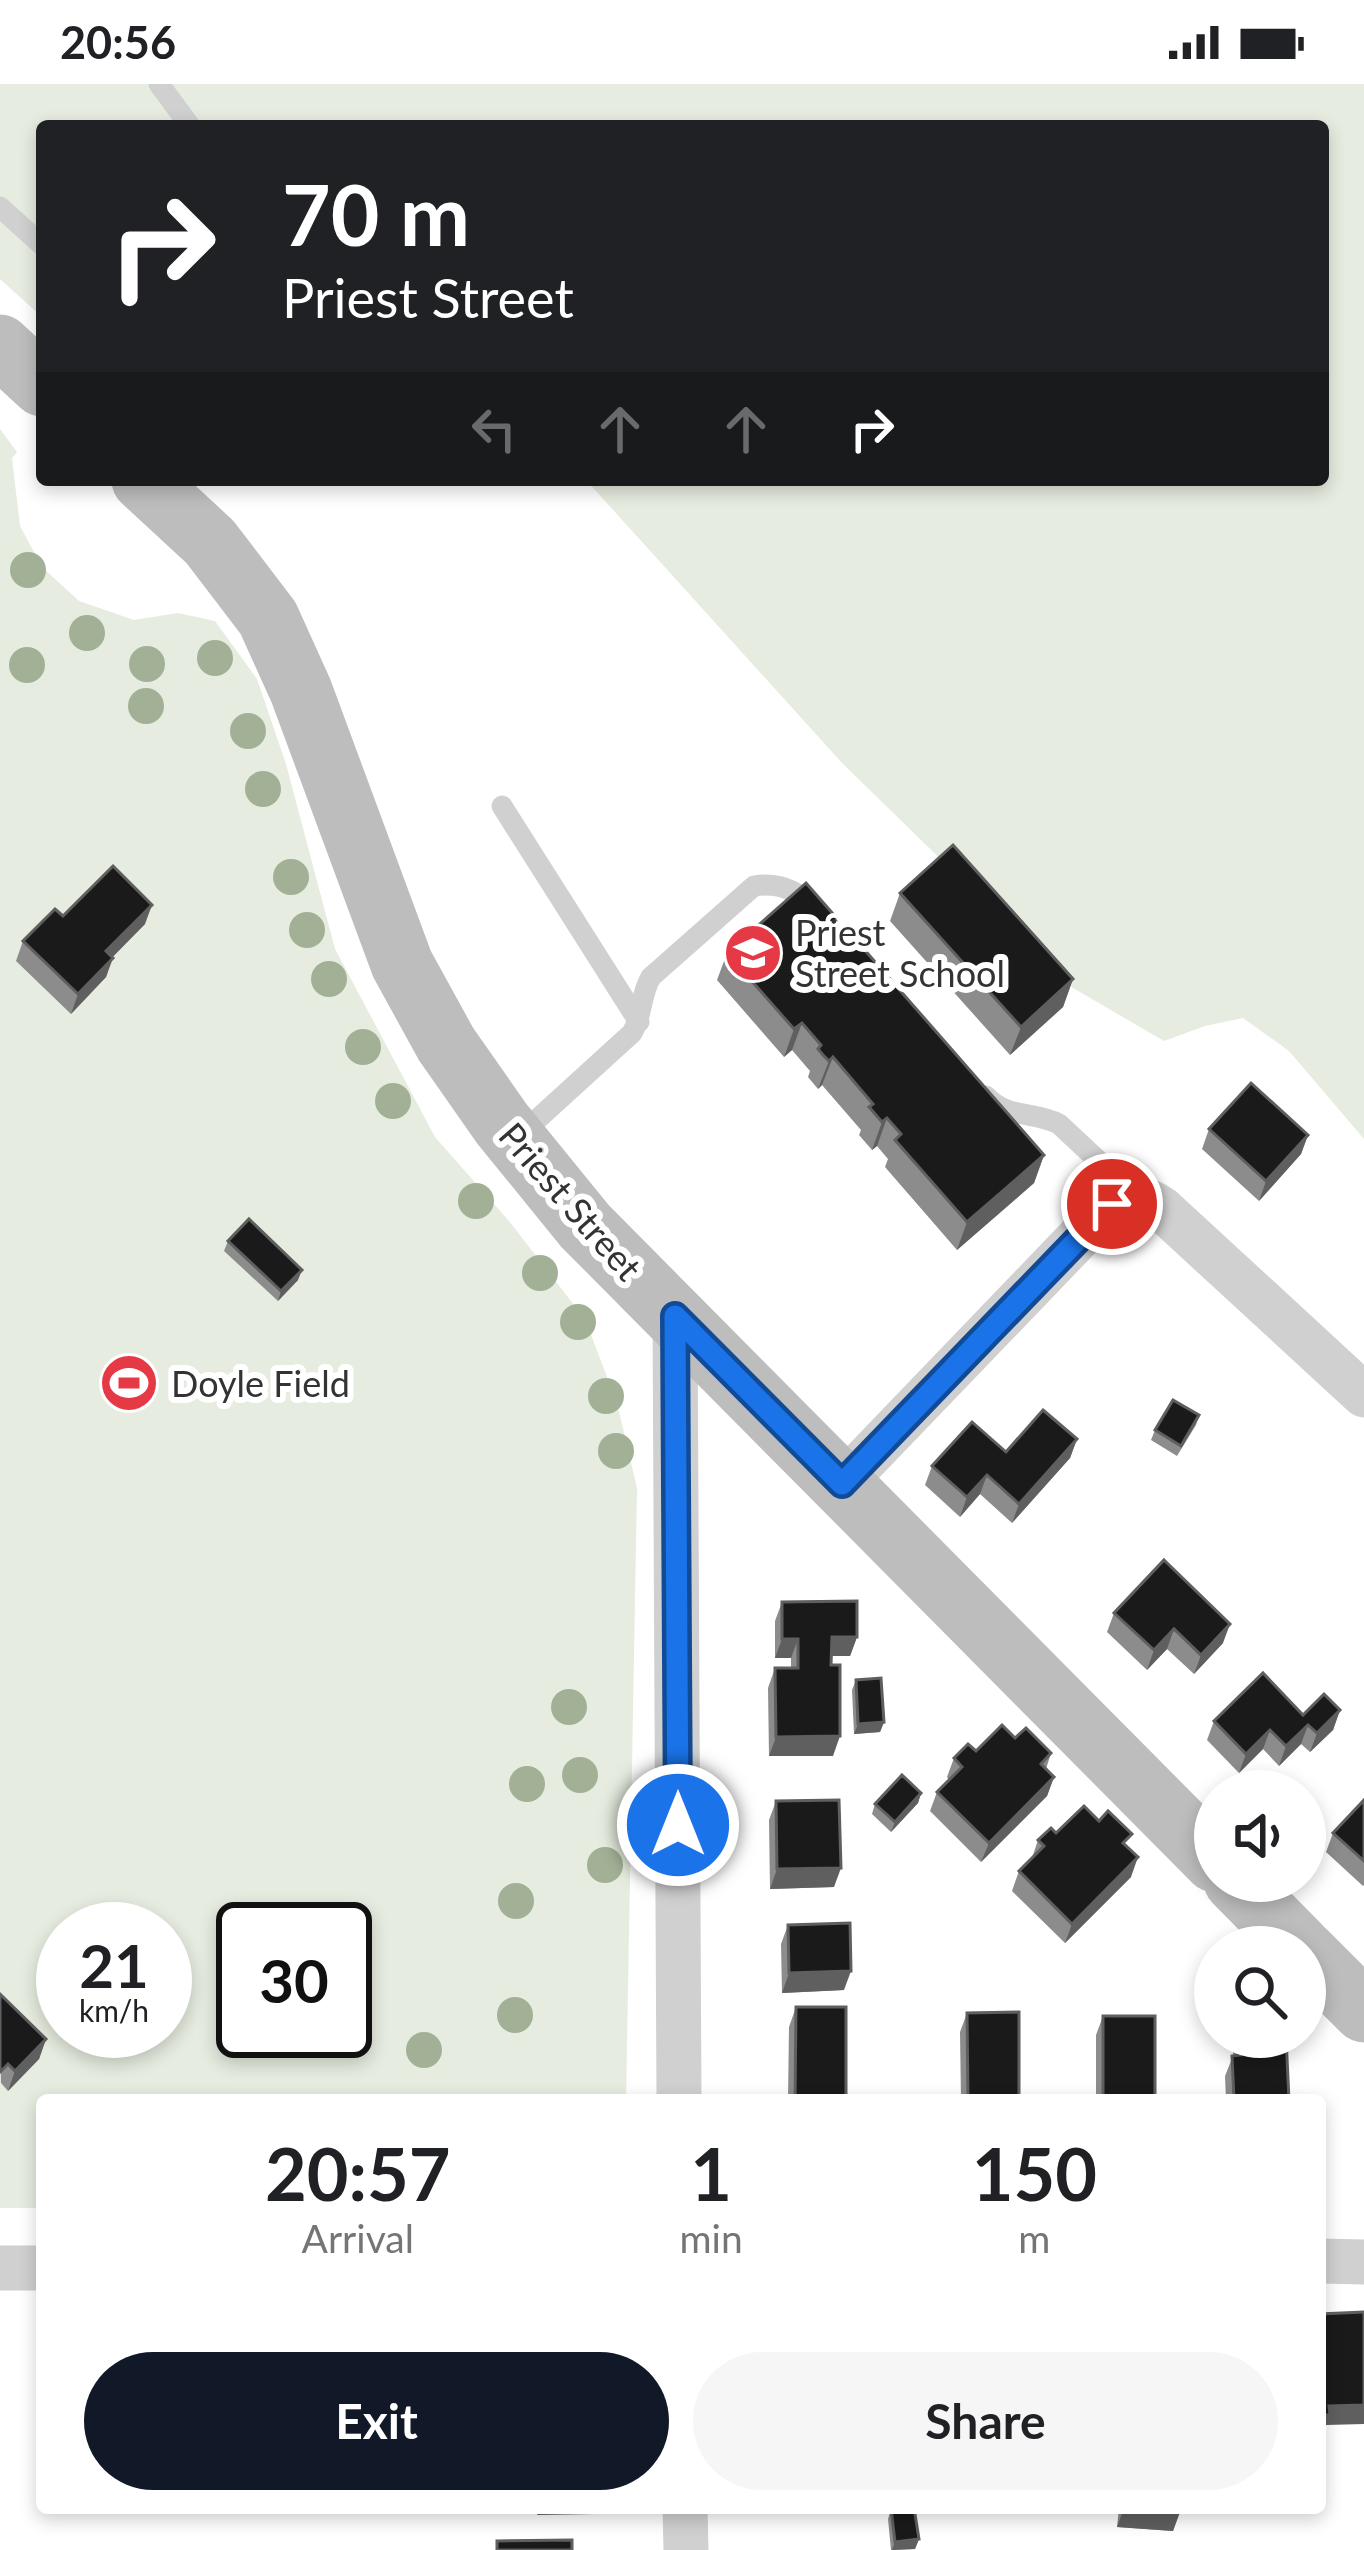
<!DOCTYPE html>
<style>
body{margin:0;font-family:Lato,sans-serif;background:#f6f6f6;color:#202124;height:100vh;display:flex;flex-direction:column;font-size:45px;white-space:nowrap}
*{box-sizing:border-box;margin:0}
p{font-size:39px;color:#757577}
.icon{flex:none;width:66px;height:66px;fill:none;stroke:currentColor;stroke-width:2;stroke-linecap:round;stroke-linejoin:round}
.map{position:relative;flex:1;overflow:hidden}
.side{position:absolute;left:36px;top:2010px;width:1290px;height:420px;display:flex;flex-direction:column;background:#fff;border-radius:12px;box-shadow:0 6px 18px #0003}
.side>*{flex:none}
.guide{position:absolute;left:36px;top:36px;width:1293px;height:366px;border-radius:12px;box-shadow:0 6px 18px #0003;background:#202124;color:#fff;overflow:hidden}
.fabs{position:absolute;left:1194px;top:1686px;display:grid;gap:24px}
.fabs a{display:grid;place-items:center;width:132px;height:132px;border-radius:50%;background:#fff;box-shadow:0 6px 18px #0003;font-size:60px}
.speed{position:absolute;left:36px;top:1818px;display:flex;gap:24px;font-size:60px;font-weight:700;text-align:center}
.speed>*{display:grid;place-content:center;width:156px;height:156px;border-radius:50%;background:#fff;box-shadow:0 6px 18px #0003;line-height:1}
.speed small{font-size:30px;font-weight:400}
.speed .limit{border:6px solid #111;border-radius:18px;background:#fff;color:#111}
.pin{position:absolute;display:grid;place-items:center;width:102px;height:102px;color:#fff;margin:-51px;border:6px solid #fff;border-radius:50%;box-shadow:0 3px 12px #0007}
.me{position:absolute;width:132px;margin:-66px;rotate:0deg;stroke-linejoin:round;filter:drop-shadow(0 0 9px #0008)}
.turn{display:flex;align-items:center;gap:42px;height:252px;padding:0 48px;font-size:54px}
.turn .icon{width:156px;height:156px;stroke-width:2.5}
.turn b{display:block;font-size:84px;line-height:102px}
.lanes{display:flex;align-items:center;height:114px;padding:0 48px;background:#0003;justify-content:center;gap:60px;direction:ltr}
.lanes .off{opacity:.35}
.eta{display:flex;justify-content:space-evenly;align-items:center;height:204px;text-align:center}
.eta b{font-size:72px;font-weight:700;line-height:84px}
.action{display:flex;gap:24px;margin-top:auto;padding:24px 48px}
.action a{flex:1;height:138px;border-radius:72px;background:#111827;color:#fff;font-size:48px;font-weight:700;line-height:138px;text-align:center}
.action a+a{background:#f6f6f6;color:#202124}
.status{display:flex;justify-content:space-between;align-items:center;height:84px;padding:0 60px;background:#fff;direction:ltr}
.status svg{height:33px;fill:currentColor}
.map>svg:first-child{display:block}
</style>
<div class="status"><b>20:56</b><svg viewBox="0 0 49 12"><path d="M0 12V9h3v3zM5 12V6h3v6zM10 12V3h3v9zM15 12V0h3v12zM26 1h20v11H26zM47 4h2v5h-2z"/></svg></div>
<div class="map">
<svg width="1364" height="2466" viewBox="0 0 1364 2466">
<rect width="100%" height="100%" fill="#fff"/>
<g fill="#e6ecdf" fill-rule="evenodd">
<path d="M0,0H1364V1055L1289,967L1243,934L1205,942L1164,957L1073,904L842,679L586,396H1323V42H42V233L0,195Z"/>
<path d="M0,345L17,368L12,374L20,442L42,483L79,517L134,536L178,529L215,537L257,595L286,680L335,865L435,1053L509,1137L585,1235L617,1319L637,1404L626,2016H42V2124H0ZM63,1845H165V1947H63ZM243,1845H345V1947H243Z"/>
</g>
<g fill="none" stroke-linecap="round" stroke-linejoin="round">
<g stroke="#d0d0d0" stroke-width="21">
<path d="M159,0L190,42"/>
<path d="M0,123L42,161"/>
<path d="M502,722L639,938"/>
<path d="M986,1012C1007,1035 1034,1027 1059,1040L1135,1111"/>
<path d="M520,1051L632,949C643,931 640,911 651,893L754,802C779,798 798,806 815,825"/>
</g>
<g stroke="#d0d0d0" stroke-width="45">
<path d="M675,1232L679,2016"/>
<path d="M842,1400L1112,1119C1131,1108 1144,1113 1162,1125L1364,1311"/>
<path d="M1320,2177L1364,2178"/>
<path d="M0,2184H42"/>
<path d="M685,2424L686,2466"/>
</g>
<g stroke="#bdbdbd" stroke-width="63">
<path d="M0,262L42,301"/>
<path d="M143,396L210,458L268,534L301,607L402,880L446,960L502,1040L585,1142L1215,1777"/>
<path d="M1235,1797L1300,1863"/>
<path d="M1305,1868L1364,1927"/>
</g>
</g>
<g fill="#a2b095">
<circle cx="28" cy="486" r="18"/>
<circle cx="87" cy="549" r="18"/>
<circle cx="215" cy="574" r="18"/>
<circle cx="147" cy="580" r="18"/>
<circle cx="27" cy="581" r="18"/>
<circle cx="146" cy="622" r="18"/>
<circle cx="248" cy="647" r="18"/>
<circle cx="263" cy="705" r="18"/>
<circle cx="291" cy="793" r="18"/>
<circle cx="307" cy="846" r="18"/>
<circle cx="329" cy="895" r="18"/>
<circle cx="363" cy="963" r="18"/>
<circle cx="393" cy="1017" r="18"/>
<circle cx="476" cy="1117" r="18"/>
<circle cx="540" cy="1189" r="18"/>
<circle cx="578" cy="1238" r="18"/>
<circle cx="606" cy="1312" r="18"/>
<circle cx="616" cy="1367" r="18"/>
<circle cx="569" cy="1623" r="18"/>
<circle cx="580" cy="1691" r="18"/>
<circle cx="527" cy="1700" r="18"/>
<circle cx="605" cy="1781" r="18"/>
<circle cx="516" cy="1817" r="18"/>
<circle cx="515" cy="1931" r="18"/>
<circle cx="424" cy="1966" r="18"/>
</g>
<g fill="#8c8c8c">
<path d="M900,809L1073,895L1063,923L1010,971L890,837Z"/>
<path d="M63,832L145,840L112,873L106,893L71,930L16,877L23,857Z"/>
<path d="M727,869L1044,1071L1034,1099L957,1166L885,1083L888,1075L877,1062L872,1066L859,1051L861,1046L822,1001L818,1005L808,993L810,987L792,966L784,973L717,896Z"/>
<path d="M1209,1045L1308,1051L1301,1070L1259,1117L1202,1065Z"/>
<path d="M228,1157L298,1196L278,1217L224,1167Z"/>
<path d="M1199,1331L1196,1341L1177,1372L1151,1356L1155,1346Z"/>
<path d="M1077,1355L1070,1374L1012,1439L980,1410L960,1433L925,1401L932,1382Z"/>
<path d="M782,1518L857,1553L850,1572H831L833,1672H769L768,1604L775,1584H791V1574H775V1537Z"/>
<path d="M1114,1529L1223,1559L1194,1590L1167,1565L1147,1586L1107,1548Z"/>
<path d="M856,1596L884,1638L880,1648L854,1650L852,1606Z"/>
<path d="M1340,1626L1333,1646L1310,1668L1301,1660L1279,1682L1263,1665L1239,1689L1207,1656L1214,1637Z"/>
<path d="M1015,1654L1051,1669L1046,1685L1054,1693L1047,1712L981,1778L930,1727L937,1708L949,1696L947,1693L954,1674Z"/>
<path d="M921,1709L918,1719L891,1748L872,1730L875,1720Z"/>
<path d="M1364,1716V1801L1363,1802L1326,1768L1333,1749Z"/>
<path d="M776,1717L834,1803L770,1805L769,1736Z"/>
<path d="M1056,1749L1127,1763L1131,1793L1065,1859L1012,1807L1019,1787L1032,1774L1038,1756Z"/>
<path d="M788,1841L844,1906L782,1909L781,1860Z"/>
<path d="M0,1910L46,1955L39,1975L8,2007L1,1999Z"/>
<path d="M796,1923L846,2016H788L789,1943Z"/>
<path d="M967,1929L1019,2016H961L960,1948Z"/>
<path d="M1103,1932L1155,2016H1096V1951Z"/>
<path d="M1233,1953H1286L1289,2016H1226L1225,1992L1233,1972Z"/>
<path d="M1119,2424H1181L1173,2447L1117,2443Z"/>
<path d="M891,2425L919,2455L915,2465L891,2466L888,2435Z"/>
</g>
<g fill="#5f5f5f">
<path d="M152,821L145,840L99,887L106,867Z"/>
<path d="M113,874L106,893L71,930L78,910Z"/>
<path d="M1073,895L1063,923L1010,971L1021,943Z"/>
<path d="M802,939L792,966L784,973L794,945Z"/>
<path d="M833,973L822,1001L818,1005L829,977Z"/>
<path d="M887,1034L877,1062L872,1066L882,1038Z"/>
<path d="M1308,1051L1301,1070L1259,1117L1266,1097Z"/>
<path d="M1044,1071L1034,1099L957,1166L967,1138Z"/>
<path d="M302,1186L298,1196L278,1217L281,1207Z"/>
<path d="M1077,1355L1070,1374L1012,1439L1019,1420Z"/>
<path d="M987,1391L980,1410L960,1433L967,1413Z"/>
<path d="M1230,1540L1223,1559L1194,1590L1201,1571Z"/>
<path d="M1174,1545L1167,1565L1147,1586L1154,1566Z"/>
<path d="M832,1553H857L850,1572H825Z"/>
<path d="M782,1555H798L791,1574H775Z"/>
<path d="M1340,1626L1333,1646L1310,1668L1317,1649Z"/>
<path d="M884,1638L880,1648L854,1650L858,1640Z"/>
<path d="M1308,1641L1301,1660L1279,1682L1286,1662Z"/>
<path d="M1270,1646L1263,1665L1239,1689L1246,1670Z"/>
<path d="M840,1652L833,1672H769L776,1653Z"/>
<path d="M1054,1693L1047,1712L981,1778L989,1759Z"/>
<path d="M921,1709L918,1719L891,1748L895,1738Z"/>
<path d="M1138,1773L1131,1793L1065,1859L1072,1840Z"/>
<path d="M841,1784L834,1803L770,1805L777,1785Z"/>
<path d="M851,1887L844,1906L782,1909L789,1889Z"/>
<path d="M46,1955L39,1975L8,2007L15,1987Z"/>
<path d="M1364,2321V2340L1326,2341L1323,2350H1320V2331L1329,2322Z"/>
<path d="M540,2424H598L595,2430L537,2431Z"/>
<path d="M1124,2424L1180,2428L1173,2447L1117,2443Z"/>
<path d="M919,2455L915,2465L892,2466L895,2458Z"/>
</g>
<g fill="#1a1a1a" stroke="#5f5f5f" stroke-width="3">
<path d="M953,761L1073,895L1021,943L900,809Z"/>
<path d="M113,782L152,821L106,867L113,874L78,910L23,857L55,825L63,832Z"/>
<path d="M806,799L1044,1071L967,1138L895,1056L901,1050L887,1034L882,1038L869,1023L873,1020L833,973L829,977L823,971L818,965L821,961L802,939L794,945L727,869Z"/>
<path d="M1251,999L1308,1051L1266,1097L1209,1045Z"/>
<path d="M249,1135L302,1186L281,1207L228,1157Z"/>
<path d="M1173,1316L1199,1331L1181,1362L1155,1346Z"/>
<path d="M1043,1326L1077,1355L1019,1420L987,1391L967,1413L932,1382L972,1338L1006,1368Z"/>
<path d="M1164,1476L1230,1540L1201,1571L1174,1545L1154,1566L1114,1529Z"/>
<path d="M857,1517V1553H832L831,1581H840V1652L776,1653L775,1584H798V1555H782V1518Z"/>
<path d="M1263,1589L1303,1631L1324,1610L1340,1626L1317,1649L1308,1641L1286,1662L1270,1646L1246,1670L1214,1637Z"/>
<path d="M881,1594L884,1638L858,1640L856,1596Z"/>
<path d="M1002,1641L1015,1654L1026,1644L1051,1669L1041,1680L1054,1693L989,1759L937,1708L962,1683L954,1674L968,1660L976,1667Z"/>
<path d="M902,1691L921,1709L895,1738L875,1720Z"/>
<path d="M839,1716L841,1784L777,1785L776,1717Z"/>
<path d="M1364,1716V1777L1333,1749Z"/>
<path d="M1084,1722L1099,1737L1108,1727L1132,1750L1123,1759L1138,1773L1072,1840L1019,1787L1044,1762L1038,1756L1051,1744L1056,1749Z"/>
<path d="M850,1839L851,1887L789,1889L788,1841Z"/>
<path d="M0,1910L46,1955L15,1987L8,1980L0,1988Z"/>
<path d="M796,1923H846V2016H795Z"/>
<path d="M1019,1928V2016H968L967,1929Z"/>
<rect x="1103" y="1932" width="52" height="84"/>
<path d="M1240,1953H1286L1289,2016H1234L1232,1972L1241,1971Z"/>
<path d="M1364,2228V2321L1329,2322L1330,2331H1320V2230Z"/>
<path d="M914,2424L919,2455L895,2458L891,2425Z"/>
<path d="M1133,2424H1181L1180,2428Z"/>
<path d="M572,2456V2466H497V2457Z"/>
</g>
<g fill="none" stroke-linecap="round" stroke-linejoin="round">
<g stroke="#114b97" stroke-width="30">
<path id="route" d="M678,1741L675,1232L842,1400L1112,1120"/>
</g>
<use href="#route" stroke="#1a73e8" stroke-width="21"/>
</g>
<defs>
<g id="school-disc" transform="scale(3)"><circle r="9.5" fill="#e63946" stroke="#fff"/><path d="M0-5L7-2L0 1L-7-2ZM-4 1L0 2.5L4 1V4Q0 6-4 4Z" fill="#fff"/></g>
<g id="stadium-disc" transform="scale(3)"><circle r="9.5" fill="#e63946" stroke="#fff"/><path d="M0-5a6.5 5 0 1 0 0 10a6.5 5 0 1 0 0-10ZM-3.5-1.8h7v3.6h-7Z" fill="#fff"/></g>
</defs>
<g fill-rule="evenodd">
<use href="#school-disc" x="753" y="869"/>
<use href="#stadium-disc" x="129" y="1299"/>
</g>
<g text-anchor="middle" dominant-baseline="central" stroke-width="12" stroke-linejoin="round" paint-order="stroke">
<g font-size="36" fill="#333" stroke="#fff" text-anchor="start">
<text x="795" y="848">Priest<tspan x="795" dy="41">Street School</tspan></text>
<text x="171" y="1299">Doyle Field</text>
</g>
<g font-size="36" fill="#333" stroke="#fff">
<text transform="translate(571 1117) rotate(49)">Priest Street</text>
</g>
</g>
</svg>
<div class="fabs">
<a><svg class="icon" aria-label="sound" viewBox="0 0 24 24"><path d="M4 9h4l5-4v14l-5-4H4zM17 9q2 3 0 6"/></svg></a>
<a><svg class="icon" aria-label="search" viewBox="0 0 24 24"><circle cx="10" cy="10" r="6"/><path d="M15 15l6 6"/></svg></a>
</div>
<div class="speed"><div>21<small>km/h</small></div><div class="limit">30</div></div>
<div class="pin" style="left:1112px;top:1120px;background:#d93025"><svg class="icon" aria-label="arrive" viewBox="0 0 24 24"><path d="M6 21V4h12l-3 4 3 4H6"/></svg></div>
<svg class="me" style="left:678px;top:1741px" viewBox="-20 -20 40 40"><circle r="17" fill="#1a73e8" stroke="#fff" stroke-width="3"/><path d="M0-11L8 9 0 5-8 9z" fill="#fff"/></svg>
<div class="guide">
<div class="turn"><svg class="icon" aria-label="right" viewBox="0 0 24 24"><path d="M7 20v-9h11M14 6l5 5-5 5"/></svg><div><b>70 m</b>Priest Street</div></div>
<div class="lanes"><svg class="icon off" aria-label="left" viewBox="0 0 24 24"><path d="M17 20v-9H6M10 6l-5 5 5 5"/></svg><svg class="icon off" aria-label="ahead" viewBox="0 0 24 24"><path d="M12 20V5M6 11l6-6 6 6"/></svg><svg class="icon off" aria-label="ahead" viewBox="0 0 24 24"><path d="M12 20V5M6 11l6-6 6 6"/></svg><svg class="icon" aria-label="right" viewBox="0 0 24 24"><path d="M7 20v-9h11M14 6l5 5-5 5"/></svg></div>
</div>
<section class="side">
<div class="eta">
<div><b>20:57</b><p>Arrival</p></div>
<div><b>1</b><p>min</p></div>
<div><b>150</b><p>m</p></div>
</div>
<div class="action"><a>Exit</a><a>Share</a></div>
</section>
</div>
